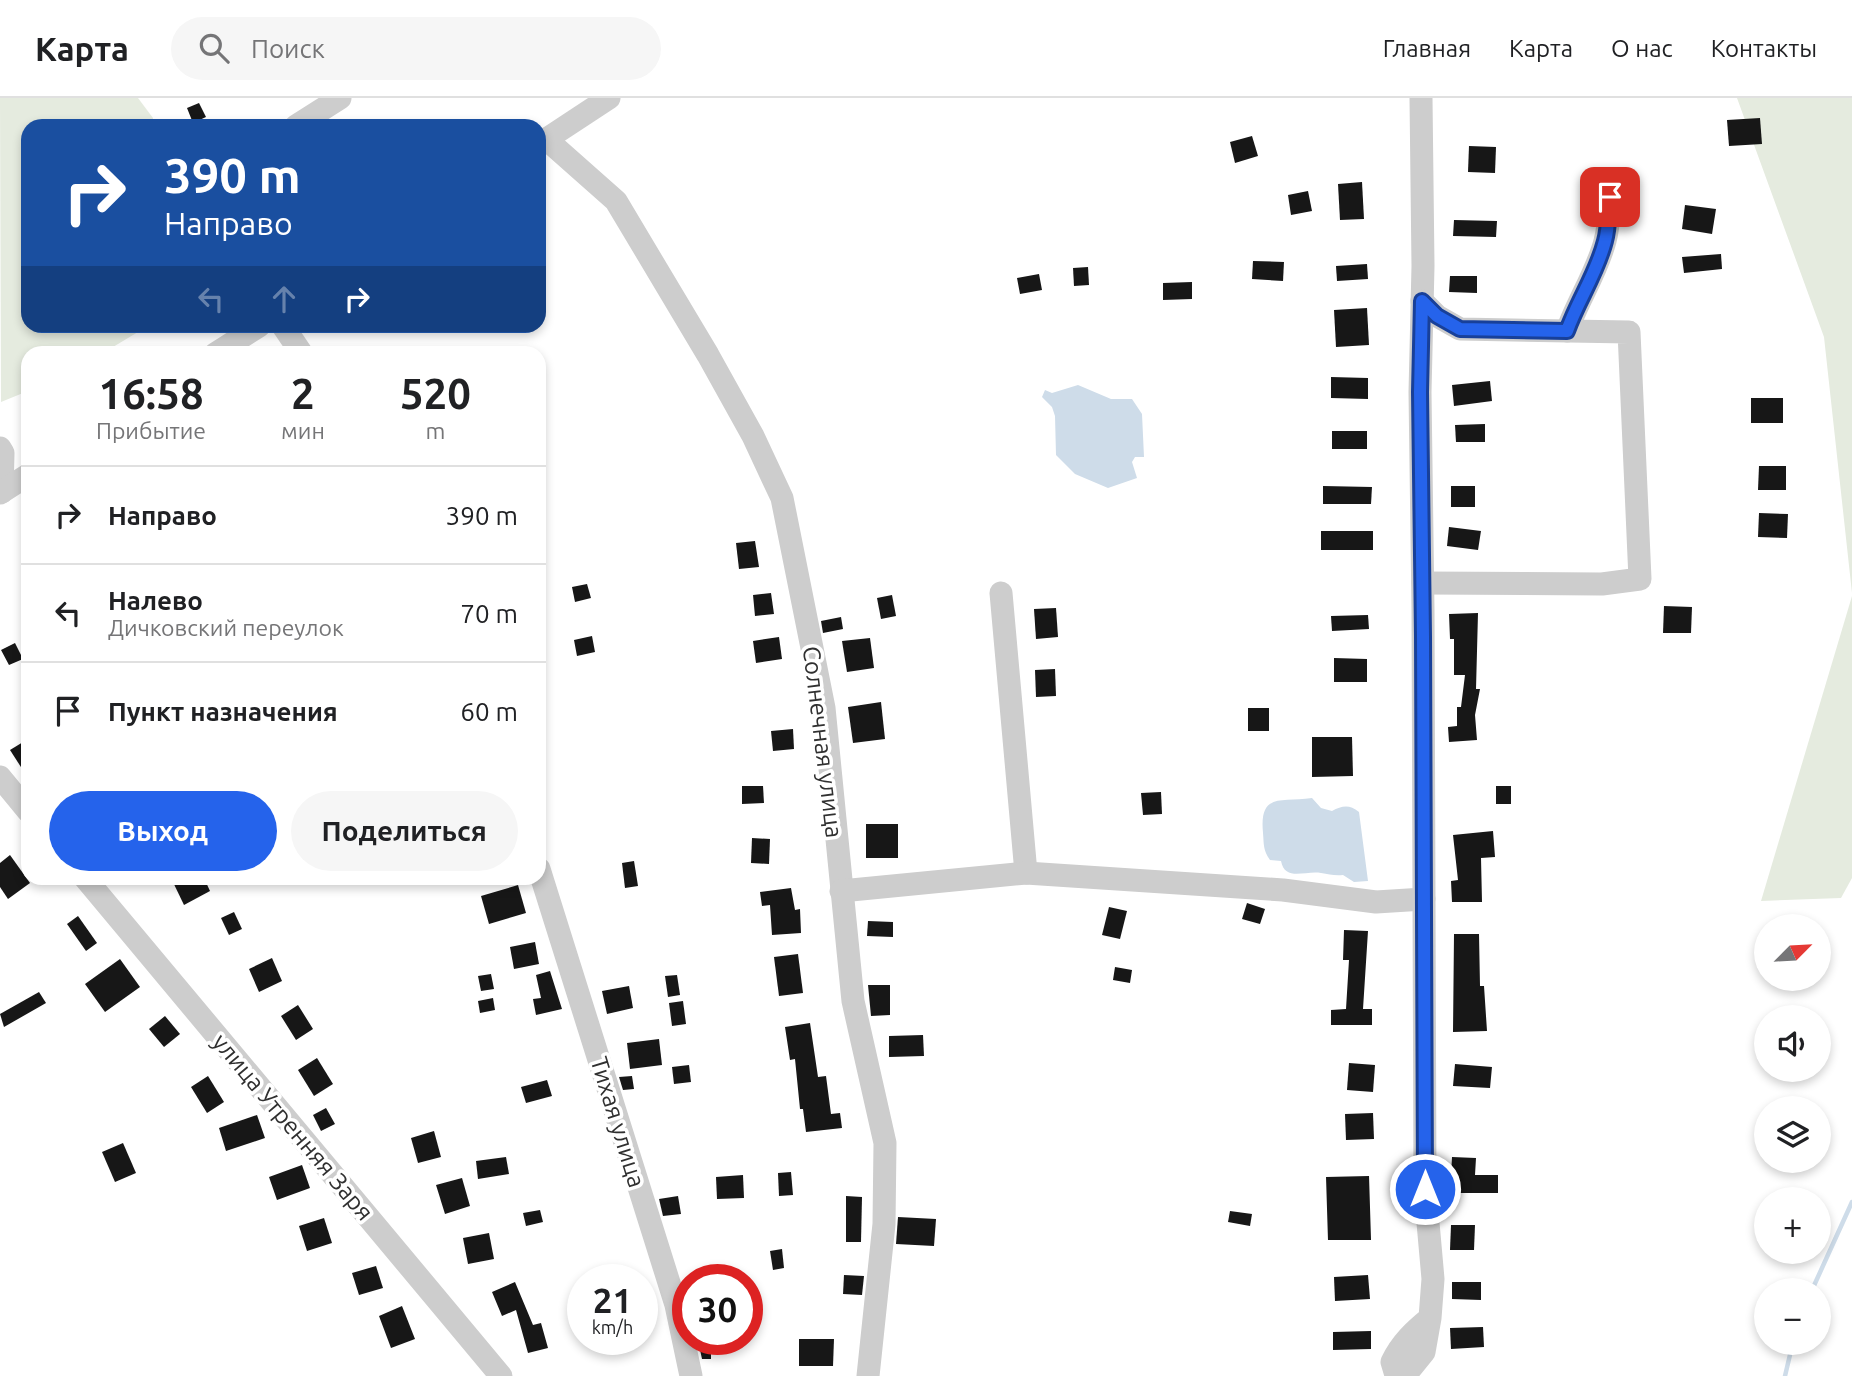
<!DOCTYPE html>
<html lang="ru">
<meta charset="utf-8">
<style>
body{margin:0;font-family:Ubuntu,sans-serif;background:#f6f6f6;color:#202124;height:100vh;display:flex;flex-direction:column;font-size:26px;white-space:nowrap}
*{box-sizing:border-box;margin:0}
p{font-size:23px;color:#757577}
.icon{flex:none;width:38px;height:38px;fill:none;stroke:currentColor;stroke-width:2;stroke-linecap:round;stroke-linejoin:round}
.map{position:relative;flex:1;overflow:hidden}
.drawer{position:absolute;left:21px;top:248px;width:525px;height:539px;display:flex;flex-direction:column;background:#fff;border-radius:21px;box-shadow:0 4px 10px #0003}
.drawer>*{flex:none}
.top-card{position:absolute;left:21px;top:21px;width:525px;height:214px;border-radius:21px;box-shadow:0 4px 10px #0003;background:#1a4fa0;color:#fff;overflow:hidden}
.needle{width:46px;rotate:66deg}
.tools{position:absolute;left:1754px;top:816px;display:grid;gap:14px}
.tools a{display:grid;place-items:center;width:77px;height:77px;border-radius:50%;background:#fff;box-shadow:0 4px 10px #0003;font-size:35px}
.speed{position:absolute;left:567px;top:1166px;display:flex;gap:14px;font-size:35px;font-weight:700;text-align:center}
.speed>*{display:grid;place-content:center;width:91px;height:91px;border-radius:50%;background:#fff;box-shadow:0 4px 10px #0003;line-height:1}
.speed small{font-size:18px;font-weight:400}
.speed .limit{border:10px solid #d22;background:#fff;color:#111}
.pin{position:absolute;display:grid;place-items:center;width:60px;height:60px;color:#fff;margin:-30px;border-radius:14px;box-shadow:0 4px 10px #0006}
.me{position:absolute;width:77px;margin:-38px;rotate:0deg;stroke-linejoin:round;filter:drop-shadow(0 0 5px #0008)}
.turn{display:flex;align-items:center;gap:24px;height:147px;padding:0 28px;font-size:32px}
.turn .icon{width:91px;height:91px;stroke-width:2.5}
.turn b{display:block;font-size:49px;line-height:60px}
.lanes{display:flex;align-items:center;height:66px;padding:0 28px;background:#0003;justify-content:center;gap:35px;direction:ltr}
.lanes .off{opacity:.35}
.eta{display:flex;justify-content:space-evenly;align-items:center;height:119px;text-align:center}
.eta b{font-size:42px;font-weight:700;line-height:49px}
.cta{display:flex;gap:14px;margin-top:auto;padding:14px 28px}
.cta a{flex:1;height:80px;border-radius:42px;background:#2563eb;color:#fff;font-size:28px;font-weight:700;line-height:80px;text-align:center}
.cta a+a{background:#f6f6f6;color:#202124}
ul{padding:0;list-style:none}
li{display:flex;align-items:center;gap:21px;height:98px;padding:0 28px;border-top:2px solid #e0e0e0}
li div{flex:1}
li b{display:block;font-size:26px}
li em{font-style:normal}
header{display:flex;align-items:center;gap:42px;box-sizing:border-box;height:98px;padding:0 35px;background:#fff;border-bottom:2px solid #e0e0e0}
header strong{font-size:33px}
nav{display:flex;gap:38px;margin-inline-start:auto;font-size:24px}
.search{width:490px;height:63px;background:#f6f6f6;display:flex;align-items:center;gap:18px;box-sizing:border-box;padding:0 24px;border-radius:38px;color:#757577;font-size:26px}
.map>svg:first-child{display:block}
</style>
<header>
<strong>Карта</strong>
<div class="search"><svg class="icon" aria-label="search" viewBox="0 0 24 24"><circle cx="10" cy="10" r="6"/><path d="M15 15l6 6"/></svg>Поиск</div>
<nav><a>Главная</a><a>Карта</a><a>О нас</a><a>Контакты</a></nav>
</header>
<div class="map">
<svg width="1852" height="1278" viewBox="0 0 1852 1278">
<rect width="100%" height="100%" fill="#fff"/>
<g fill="#e5ebdf">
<path d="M0,0H138L153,20V28H28V228H148L103,255L28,256V293L1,304Z"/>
<path d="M1737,0H1852V495L1824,239Z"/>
<path d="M1852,498V780L1841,800L1761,803Z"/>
</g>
<g fill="#cedce9">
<path d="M1078,287L1111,301H1132L1142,316L1144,359H1135L1132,364L1137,380L1108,390L1075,376L1056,357L1055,318L1052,309L1042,299L1045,292L1052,295Z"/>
<path d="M1312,700L1321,710L1332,713C1342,708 1349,706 1359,714L1368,783L1354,784L1343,777C1334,778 1329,776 1321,775C1306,772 1285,784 1281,763L1270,762C1263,752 1264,747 1263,735C1259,693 1282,705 1312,700Z"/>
</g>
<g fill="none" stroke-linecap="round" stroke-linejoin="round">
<g stroke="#cedce9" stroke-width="4.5">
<path d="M1812,1192L1852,1104"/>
<path d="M1785,1278L1793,1244"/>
</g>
</g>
<g fill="#171717">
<path d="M199,5L206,19L193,25L187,10Z"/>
<path d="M1760,20L1762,46L1729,48L1727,22Z"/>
<path d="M1252,38L1258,58L1235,65L1230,44Z"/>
<path d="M1469,48L1496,49L1495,75L1468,74Z"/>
<path d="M1362,84L1364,121L1340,122L1338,86Z"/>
<path d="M1308,93L1312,113L1291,117L1288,97Z"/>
<path d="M1685,107L1716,111L1712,136L1682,131Z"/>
<path d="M1454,122L1497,123L1496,139L1453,138Z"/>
<path d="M1721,156L1722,171L1684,175L1682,159Z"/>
<path d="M1253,163L1284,164L1283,183L1252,181Z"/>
<path d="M1367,166L1368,181L1337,183L1336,168Z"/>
<path d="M1088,169L1089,187L1074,188L1073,170Z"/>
<path d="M1039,176L1042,192L1020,196L1017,180Z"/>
<path d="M1450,178H1477V195L1449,194Z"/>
<path d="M1192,184V201L1163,202V185Z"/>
<path d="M1367,210L1369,247L1336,249L1334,212Z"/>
<path d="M1331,279L1368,280V301L1331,300Z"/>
<path d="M1490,283L1492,303L1454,308L1452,287Z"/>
<rect x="1751" y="300" width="32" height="25"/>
<path d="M1485,326V344H1456L1455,327Z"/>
<rect x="1332" y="333" width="35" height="18"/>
<path d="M1759,368H1786V392H1758Z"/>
<path d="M1323,388L1372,389L1371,406H1323Z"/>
<rect x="1451" y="388" width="24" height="21"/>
<path d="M1759,415L1788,416L1787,440L1758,439Z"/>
<path d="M1449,429L1481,433L1478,452L1447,448Z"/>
<rect x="1321" y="433" width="52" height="19"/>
<path d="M755,443L759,469L739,471L736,445Z"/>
<path d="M587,486L591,500L575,504L572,489Z"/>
<path d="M771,495L774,516L755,518L753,497Z"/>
<path d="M892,497L896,518L881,521L877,500Z"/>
<path d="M1664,508L1692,509L1691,535H1663Z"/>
<path d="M1056,510L1058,539L1036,541L1034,511Z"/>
<path d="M1478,515L1476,591H1480L1475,617L1477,642L1449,644L1448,629L1457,628V609H1461L1465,577H1454V541H1450L1449,516Z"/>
<path d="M1368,517L1369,531L1332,533L1331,518Z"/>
<path d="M841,519L843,531L823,535L821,523Z"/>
<path d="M592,538L595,554L577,558L574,542Z"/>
<path d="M779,539L782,561L756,565L753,543Z"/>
<path d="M870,540L874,570L847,574L842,543Z"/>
<path d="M15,545L23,561L9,567L1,552Z"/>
<path d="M1334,560L1367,561V584H1334Z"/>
<path d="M1055,571L1056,598L1036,599L1035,572Z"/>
<path d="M881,604L885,641L853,645L848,609Z"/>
<rect x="1248" y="610" width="21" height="23"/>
<path d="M793,631L794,651L773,653L771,633Z"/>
<path d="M1312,639H1352L1353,678L1312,679Z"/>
<path d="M28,641V680L10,652Z"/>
<path d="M742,688H763L764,705L742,706Z"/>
<rect x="1496" y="688" width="15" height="18"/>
<path d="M1161,694L1162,716L1143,717L1141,695Z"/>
<rect x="866" y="726" width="32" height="34"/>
<path d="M1493,733L1495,759L1481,760L1482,804H1452L1451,783L1458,782L1453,737Z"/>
<path d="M752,740L770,741L769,766L751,765Z"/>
<path d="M10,757L30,785L8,801L0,789V765Z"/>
<path d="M634,763L638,788L625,790L622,765Z"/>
<path d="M171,780H204L210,793L184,807Z"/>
<path d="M518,787L526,815L489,826L481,798Z"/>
<path d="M791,790L795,812L800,811L801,835L772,837L770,807L762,808L760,794Z"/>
<path d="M1247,805L1265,811L1260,826L1242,821Z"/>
<path d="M1109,809L1127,813L1120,841L1102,837Z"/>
<path d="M234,814L242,831L229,837L221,820Z"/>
<path d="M78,818L97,845L86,853L67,826Z"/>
<path d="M868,823L893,824V839L867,838Z"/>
<path d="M1344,832L1368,833L1363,911H1372V927H1331V912L1346,911L1349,862H1343Z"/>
<path d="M1454,836H1479L1480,888H1484L1487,933L1453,934Z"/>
<path d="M535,844L539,866L514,871L510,849Z"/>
<path d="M798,856L803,895L779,898L774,859Z"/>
<path d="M272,860L282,883L259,894L249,871Z"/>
<path d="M120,861L140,889L105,914L85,886Z"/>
<path d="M1115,869L1132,872L1130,885L1113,882Z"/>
<path d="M550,873L562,911L536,917L533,901L541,900L536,877Z"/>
<path d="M491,876L494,891L481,893L478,878Z"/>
<path d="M677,877L680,897L668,899L665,878Z"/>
<path d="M868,887H890V917L871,918Z"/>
<path d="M629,888L633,910L607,916L602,893Z"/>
<path d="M39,894L46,905L4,929L0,916Z"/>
<path d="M493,900L495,912L480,915L478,903Z"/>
<path d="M683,903L686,926L672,928L669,905Z"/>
<path d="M298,907L313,931L296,942L281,918Z"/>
<path d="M165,918L180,936L164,949L149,931Z"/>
<path d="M810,925L818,979L826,978L831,1016L840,1015L842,1030L806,1034L803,1011H800L795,961L790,962L785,929Z"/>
<path d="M923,937L924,958L889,959V938Z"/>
<path d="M659,941L662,967L630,971L627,945Z"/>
<path d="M317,960L333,986L314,998L298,972Z"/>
<path d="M1349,965L1375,967L1373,994L1347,992Z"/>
<path d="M1455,966L1492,969L1490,990L1453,988Z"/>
<path d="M689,967L691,984L674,986L672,969Z"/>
<path d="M208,978L224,1004L207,1015L191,989Z"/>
<path d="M632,978L634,991L623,992L619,979Z"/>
<path d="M547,982L552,998L526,1005L521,989Z"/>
<path d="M326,1010L335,1026L321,1033L313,1017Z"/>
<path d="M1373,1015L1374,1041L1346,1042L1345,1016Z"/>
<path d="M257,1017L265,1040L226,1053L219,1030Z"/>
<path d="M434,1033L441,1059L418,1065L411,1040Z"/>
<path d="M123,1045L136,1075L115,1084L102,1054Z"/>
<path d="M506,1059L509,1076L478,1081L476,1063Z"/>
<path d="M1452,1059L1476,1060L1475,1077H1498V1095H1450Z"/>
<path d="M302,1067L310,1090L277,1102L269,1079Z"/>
<path d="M791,1074L793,1097L779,1098L778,1075Z"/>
<path d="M743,1077L744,1100L717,1101L716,1079Z"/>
<path d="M1369,1078L1371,1142H1328L1326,1079Z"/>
<path d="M462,1080L470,1108L445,1116L436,1087Z"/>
<path d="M678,1098L681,1116L663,1118L659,1101Z"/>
<path d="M846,1098L862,1099L861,1144H846Z"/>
<path d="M540,1112L543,1124L526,1128L523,1115Z"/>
<path d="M1230,1113L1252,1116L1250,1128L1228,1124Z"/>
<path d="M898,1119L936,1121L934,1148L896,1146Z"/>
<path d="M324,1120L332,1145L307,1153L299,1128Z"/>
<path d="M1451,1127H1475L1474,1152H1450Z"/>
<path d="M489,1135L494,1161L468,1166L463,1140Z"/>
<path d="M782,1151L784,1170L773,1172L770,1153Z"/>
<path d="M376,1168L383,1190L359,1197L352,1175Z"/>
<path d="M844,1177L864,1178L862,1197L843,1196Z"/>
<path d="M1368,1177L1370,1201L1335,1203L1334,1179Z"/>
<path d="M515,1184L533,1227L541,1225L548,1250L528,1255L516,1212L502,1218L492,1194Z"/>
<path d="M1452,1184H1481V1202L1452,1201Z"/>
<path d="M402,1208L415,1241L391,1250L379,1218Z"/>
<path d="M1483,1229L1484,1249L1451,1251L1450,1230Z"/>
<path d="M1371,1233V1251L1333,1252V1234Z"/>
<path d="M799,1241H834L833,1268H799Z"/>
<path d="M699,1247L711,1248V1261H702Z"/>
</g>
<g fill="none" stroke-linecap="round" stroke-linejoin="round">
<g stroke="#cdcdcd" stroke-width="23">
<path d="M1421,0L1423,168L1420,294L1423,512L1425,1091L1433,1181L1430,1220L1424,1254L1407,1275L1395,1274L1392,1264C1401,1245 1414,1233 1430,1220"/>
<path d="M296,28L340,0"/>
<path d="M546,41L616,103L708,257L753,338L782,400L824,610L853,903L885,1045L884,1126L868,1278"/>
<path d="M539,46L609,0"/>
<path d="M1422,203L1437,218L1460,231L1629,234L1640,481L1602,486L1423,485"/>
<path d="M283,228L302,256"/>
<path d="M1567,233C1578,202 1597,174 1605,143C1609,129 1609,113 1610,99"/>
<path d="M215,256L259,228"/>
<path d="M0,350L3,355L2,394"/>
<path d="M0,395L28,377"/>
<path d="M1001,495L1026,775"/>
<path d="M0,679L28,713"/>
<path d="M539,771L676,1207L691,1278"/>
<path d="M85,780L501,1278"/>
<path d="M841,793L1026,775L1283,792L1376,804L1424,801"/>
</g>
</g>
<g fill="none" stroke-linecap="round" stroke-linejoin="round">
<g stroke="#184099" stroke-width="18">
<path id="route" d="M1425,1091L1423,538L1420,294L1422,203L1437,218L1460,231L1567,233C1578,202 1597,175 1605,143C1609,129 1608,113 1610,99"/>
</g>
<use href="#route" stroke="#2563eb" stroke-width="12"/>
</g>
<g text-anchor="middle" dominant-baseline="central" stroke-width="7" stroke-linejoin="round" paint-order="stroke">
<g font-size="24" fill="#303030" stroke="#fff">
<text transform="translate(823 644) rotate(83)">Солнечная улица</text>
<text transform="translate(618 1024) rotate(73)">Тихая улица</text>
<text transform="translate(293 1029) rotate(50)">улица Утренняя Заря</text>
</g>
</g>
</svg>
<div class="tools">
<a><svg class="needle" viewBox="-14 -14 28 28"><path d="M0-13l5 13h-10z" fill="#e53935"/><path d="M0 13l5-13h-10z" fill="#757577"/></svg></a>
<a><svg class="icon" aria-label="sound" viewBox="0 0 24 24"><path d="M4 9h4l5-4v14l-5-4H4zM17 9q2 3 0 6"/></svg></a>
<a><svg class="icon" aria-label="layers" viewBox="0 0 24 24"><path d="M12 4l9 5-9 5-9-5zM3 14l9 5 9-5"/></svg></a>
<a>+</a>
<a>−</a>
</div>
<div class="speed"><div>21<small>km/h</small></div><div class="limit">30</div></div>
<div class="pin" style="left:1610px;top:99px;background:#d93025"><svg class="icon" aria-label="arrive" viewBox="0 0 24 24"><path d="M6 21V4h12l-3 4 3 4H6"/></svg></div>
<svg class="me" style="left:1425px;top:1091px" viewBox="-20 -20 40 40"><circle r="17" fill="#2563eb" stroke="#fff" stroke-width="3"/><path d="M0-11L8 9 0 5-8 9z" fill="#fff"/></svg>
<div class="top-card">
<div class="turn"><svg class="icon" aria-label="right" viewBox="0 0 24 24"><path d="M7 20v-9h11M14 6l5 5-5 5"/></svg><div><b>390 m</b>Направо</div></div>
<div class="lanes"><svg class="icon off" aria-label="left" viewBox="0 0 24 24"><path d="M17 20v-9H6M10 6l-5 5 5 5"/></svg><svg class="icon off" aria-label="ahead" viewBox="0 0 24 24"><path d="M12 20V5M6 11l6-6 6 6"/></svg><svg class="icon" aria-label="right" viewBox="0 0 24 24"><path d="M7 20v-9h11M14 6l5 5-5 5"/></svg></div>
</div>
<section class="drawer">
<div class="eta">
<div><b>16:58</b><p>Прибытие</p></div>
<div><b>2</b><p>мин</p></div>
<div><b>520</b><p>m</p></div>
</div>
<ul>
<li><svg class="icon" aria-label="right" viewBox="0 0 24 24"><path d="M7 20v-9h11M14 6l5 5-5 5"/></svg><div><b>Направо</b></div><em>390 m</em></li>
<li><svg class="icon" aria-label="left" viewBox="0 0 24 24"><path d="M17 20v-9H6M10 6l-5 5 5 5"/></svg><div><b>Налево</b><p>Дичковский переулок</p></div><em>70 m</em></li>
<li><svg class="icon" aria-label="arrive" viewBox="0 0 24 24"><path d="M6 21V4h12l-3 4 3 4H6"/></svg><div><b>Пункт назначения</b></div><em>60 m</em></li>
</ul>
<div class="cta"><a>Выход</a><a>Поделиться</a></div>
</section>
</div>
